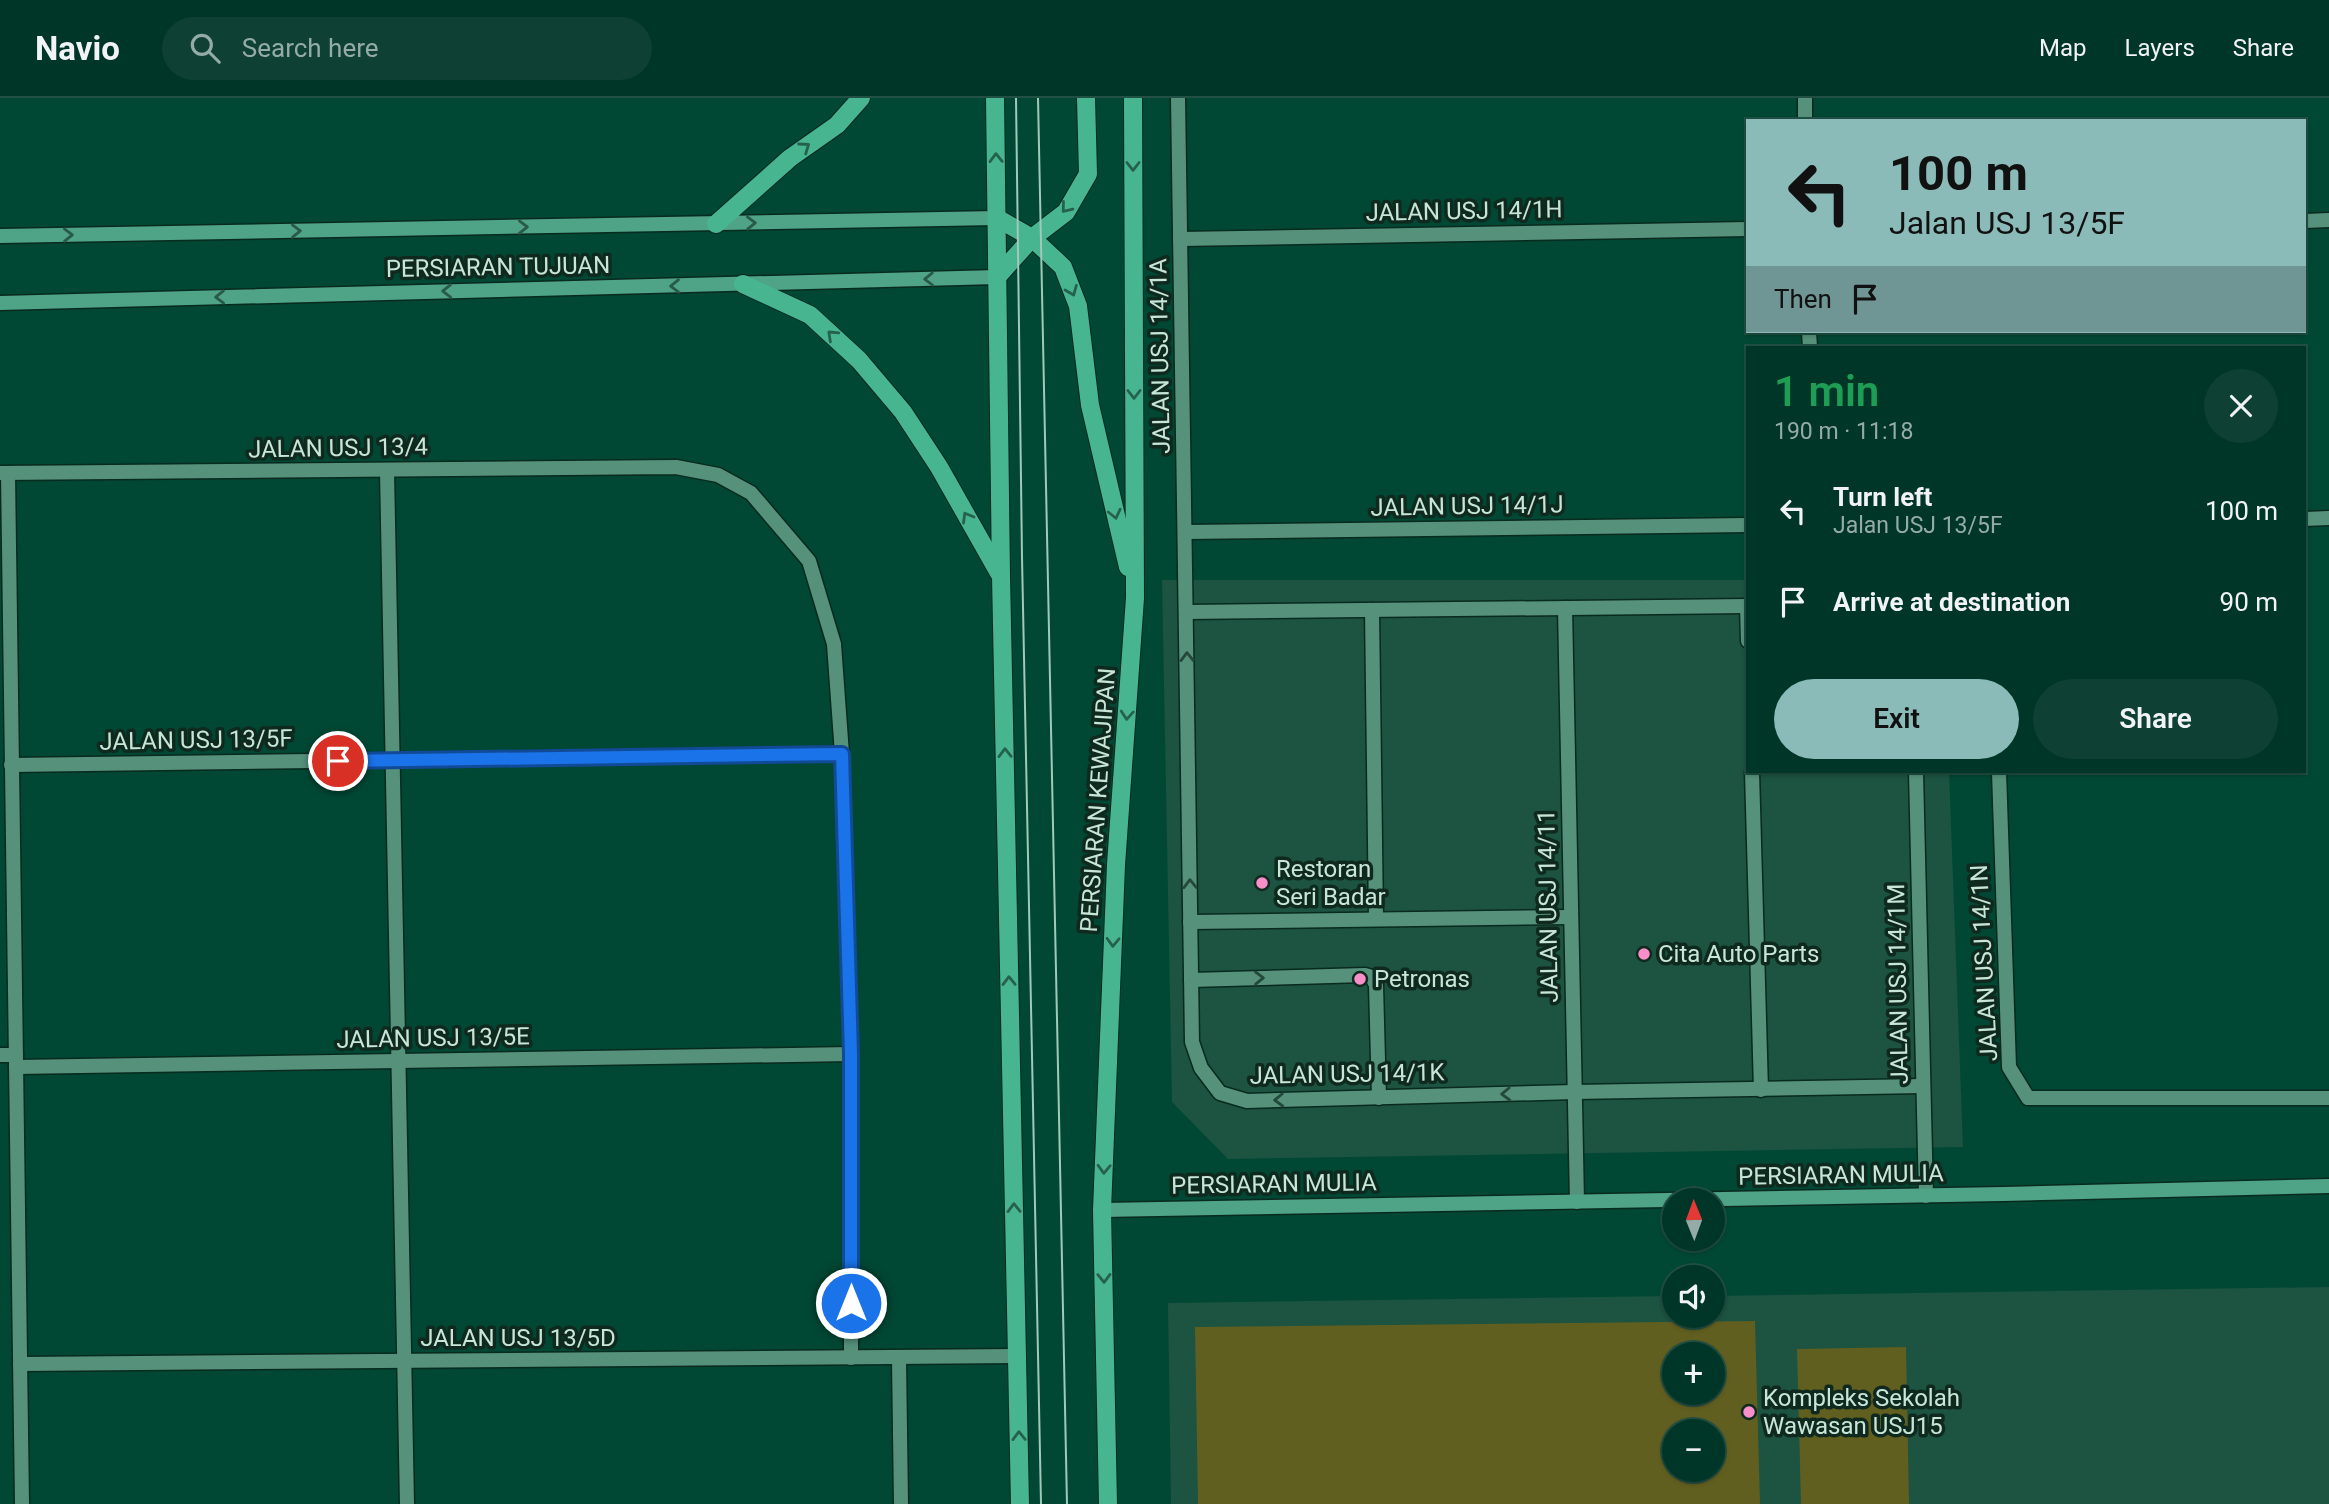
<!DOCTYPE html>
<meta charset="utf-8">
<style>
body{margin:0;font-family:Roboto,sans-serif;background:#0e4133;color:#f1f3f6;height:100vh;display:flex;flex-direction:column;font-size:26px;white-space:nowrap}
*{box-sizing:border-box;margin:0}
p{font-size:23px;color:#95aba7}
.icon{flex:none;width:38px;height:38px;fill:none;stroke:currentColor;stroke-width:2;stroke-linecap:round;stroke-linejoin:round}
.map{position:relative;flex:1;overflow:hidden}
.panel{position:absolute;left:1746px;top:248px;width:560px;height:427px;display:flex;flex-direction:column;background:#003627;border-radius:0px;box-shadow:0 2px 5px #0004,0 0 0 2px #225044}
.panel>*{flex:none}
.banner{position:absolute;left:1746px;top:21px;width:560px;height:214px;border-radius:0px;box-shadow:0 2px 5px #0004,0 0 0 2px #225044;background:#8bbbb9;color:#111;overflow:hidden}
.needle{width:46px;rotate:359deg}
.fabs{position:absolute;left:1662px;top:1090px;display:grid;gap:14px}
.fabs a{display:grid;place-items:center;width:63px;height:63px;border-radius:50%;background:#003627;box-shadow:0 2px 5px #0004,0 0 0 2px #225044;font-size:35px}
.pin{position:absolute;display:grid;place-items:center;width:60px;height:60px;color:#fff;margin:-30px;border:4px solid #fff;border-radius:50%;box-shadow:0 2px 7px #0007}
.me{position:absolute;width:77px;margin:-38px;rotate:0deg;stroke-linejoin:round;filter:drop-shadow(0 0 5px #0008)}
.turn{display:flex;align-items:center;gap:24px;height:147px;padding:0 28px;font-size:32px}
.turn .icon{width:91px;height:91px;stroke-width:2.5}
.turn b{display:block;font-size:49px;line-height:60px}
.then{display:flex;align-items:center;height:66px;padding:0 28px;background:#0003;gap:14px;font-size:26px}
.round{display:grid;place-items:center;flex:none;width:74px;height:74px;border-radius:37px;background:#0e4133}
.summary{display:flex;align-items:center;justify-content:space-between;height:119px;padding:0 28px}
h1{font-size:42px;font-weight:600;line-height:52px;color:#1e9e55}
.action{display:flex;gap:14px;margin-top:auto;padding:14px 28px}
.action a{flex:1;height:80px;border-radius:42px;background:#8bbbb9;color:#111;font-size:28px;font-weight:600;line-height:80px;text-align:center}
.action a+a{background:#0e4133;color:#f1f3f6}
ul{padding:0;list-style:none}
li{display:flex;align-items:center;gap:21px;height:91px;padding:0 28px}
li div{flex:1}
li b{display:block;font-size:26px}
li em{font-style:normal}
header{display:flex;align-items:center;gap:42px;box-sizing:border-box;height:98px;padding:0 35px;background:#003627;border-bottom:2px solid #225044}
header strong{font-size:33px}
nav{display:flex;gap:38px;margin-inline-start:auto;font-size:24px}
.search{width:490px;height:63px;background:#0e4133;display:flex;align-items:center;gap:18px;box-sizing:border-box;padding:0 24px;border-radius:38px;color:#95aba7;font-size:26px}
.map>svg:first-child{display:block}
</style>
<header>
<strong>Navio</strong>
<div class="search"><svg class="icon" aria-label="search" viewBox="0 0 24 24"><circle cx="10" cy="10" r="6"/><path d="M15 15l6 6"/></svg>Search here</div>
<nav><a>Map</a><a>Layers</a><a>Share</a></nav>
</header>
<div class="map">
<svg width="2329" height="1406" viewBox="0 0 2329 1406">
<rect width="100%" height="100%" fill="#004834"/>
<g fill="#1c5341" fill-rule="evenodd">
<path d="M1162,482H1748V674H1949L1963,1049L1228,1061L1172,1004Z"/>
<path d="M2329,1189V1406H1171L1168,1205L1675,1198V1218H1713V1198ZM1675,1256H1713V1295H1675ZM1675,1334H1713V1372H1675Z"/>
</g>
<g fill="#615f1f" fill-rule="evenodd">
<path d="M1755,1223L1760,1406H1198L1195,1229ZM1675,1256H1713V1295H1675ZM1675,1334H1713V1372H1675Z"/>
<path d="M1906,1249L1909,1406H1801L1797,1251Z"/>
</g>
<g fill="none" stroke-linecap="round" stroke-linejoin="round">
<g stroke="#092a1f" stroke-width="17">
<g id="lane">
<path d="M1805,0V23"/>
<path d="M1809,233L1810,250"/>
<path d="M387,372L407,1406"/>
<path d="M1747,508L1748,543"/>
<path d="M1372,512L1376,821"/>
<path d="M1752,674L1761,992"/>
<path d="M1190,824L1571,819"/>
<path d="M1191,882L1365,877L1372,879L1376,887L1379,1000"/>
<path d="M0,957H16"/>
</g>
</g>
<g stroke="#092a1f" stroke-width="17">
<g id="street">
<path d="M1178,0L1192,944L1201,970L1220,995L1247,1003L1574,994L1923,988"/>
<path d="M2305,123L2329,122"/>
<path d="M1180,141L1748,131"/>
<path d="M0,375L676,369L718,377L751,395L809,463L834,546L842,656L851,956V1260"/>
<path d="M8,375L22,1406"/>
<path d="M2305,421L2329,420"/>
<path d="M1185,434L1748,427"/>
<path d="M1565,510L1577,1104"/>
<path d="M1187,514L1748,508"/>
<path d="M11,667L842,656"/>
<path d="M1916,674L1926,1098"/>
<path d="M1999,674L2009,969L2028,1000H2329"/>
<path d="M16,969L851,956"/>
<path d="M899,1260L901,1406"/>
<path d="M20,1266L1017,1258"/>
</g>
</g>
<g stroke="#092a1f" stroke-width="17">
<g id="secondary">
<path d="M0,138L997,120"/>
<path d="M0,205L997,179"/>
<path d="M1102,1112L2003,1096L2329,1088"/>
</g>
</g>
<g stroke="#092a1f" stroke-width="20">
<g id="primary">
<path d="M995,0L1001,478L1020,1406"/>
<path d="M997,120L1032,140L1063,169L1078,208L1090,307L1128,469"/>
<path d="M716,126L790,60L837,27L861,0"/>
<path d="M997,179L1032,140L1066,114L1088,76L1086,0"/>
<path d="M743,186L810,217L859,262L903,314L939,369L999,475"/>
<path d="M1108,1406L1102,1112L1116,767L1135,500L1133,0"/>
</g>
</g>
<use href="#lane" stroke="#56927b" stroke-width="14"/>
<use href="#street" stroke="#56927b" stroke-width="14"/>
<use href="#secondary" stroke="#4fa386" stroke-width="14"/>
<use href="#primary" stroke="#48b591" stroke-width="18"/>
<g stroke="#a1c8b9" stroke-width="2">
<path d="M1016,0L1022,459L1041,1406"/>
<path d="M1038,0L1067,1406"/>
</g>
</g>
<defs><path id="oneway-chevron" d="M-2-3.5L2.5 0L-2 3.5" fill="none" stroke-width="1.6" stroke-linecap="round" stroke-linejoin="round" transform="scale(1.75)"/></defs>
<g stroke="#26614d">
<use href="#oneway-chevron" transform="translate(805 49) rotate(-35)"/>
<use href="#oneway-chevron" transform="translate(996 60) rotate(-91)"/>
<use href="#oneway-chevron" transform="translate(1133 68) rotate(90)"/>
<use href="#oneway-chevron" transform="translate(1066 110) rotate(129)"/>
<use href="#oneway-chevron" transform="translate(1072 193) rotate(68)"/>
<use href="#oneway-chevron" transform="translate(832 237) rotate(-137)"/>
<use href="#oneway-chevron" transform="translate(1134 296) rotate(90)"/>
<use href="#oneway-chevron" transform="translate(1115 416) rotate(77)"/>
<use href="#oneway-chevron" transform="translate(967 419) rotate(-120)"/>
<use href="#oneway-chevron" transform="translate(1127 617) rotate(94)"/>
<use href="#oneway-chevron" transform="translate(1005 655) rotate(-91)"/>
<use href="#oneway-chevron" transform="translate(1113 844) rotate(92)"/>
<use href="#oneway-chevron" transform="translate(1009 883) rotate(-91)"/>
<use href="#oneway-chevron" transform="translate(1104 1071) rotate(92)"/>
<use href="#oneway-chevron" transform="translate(1014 1110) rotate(-91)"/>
<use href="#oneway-chevron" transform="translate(1104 1180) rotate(89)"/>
<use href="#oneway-chevron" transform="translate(1019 1338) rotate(-91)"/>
</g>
<g stroke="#295a48">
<use href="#oneway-chevron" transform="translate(751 125) rotate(-1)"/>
<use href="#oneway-chevron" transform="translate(523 129) rotate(-1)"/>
<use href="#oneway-chevron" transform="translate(296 133) rotate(-1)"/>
<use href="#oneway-chevron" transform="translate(68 137) rotate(-1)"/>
<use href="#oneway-chevron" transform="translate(929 181) rotate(179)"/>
<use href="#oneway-chevron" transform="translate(675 188) rotate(179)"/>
<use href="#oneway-chevron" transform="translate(447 193) rotate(179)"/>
<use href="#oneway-chevron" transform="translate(220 199) rotate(179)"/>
</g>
<g stroke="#24483b">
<use href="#oneway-chevron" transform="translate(1187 559) rotate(-91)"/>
<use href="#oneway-chevron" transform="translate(1190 786) rotate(-91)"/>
<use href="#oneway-chevron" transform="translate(1259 880) rotate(-1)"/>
<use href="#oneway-chevron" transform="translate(1506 996) rotate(178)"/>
<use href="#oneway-chevron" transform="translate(1279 1002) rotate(178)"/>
</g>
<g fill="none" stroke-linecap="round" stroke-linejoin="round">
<g stroke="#114b97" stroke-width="18">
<path id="route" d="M338,663L842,656L851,956V1205"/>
</g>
<use href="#route" stroke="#1a73e8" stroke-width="12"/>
</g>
<g fill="#f98fc9" stroke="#0f291f" stroke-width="2.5">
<circle cx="1262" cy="785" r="7"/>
<circle cx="1644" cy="856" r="7"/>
<circle cx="1360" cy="881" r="7"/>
<circle cx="1749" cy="1314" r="7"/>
</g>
<g text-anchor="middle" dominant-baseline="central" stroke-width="7" stroke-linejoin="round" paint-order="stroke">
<g font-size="24" fill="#c7e6d8" stroke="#0f291f">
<text transform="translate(1464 113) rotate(-1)">JALAN USJ 14/1H</text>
<text transform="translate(498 169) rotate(-1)">PERSIARAN TUJUAN</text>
<text transform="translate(1160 258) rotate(-91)">JALAN USJ 14/1A</text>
<text transform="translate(338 350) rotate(-1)">JALAN USJ 13/4</text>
<text transform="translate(1467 408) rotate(-1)">JALAN USJ 14/1J</text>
<text transform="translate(196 642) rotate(-1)">JALAN USJ 13/5F</text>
<text transform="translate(1098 702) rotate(-86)">PERSIARAN KEWAJIPAN</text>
<text transform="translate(1548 808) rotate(-91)">JALAN USJ 14/11</text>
<text transform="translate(1984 865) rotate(-93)">JALAN USJ 14/1N</text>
<text transform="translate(1898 886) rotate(-91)">JALAN USJ 14/1M</text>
<text transform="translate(433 940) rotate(-1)">JALAN USJ 13/5E</text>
<text transform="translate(1347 976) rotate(-1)">JALAN USJ 14/1K</text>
<text transform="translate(1841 1077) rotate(-1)">PERSIARAN MULIA</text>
<text transform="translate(1274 1086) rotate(-1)">PERSIARAN MULIA</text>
<text x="518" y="1240">JALAN USJ 13/5D</text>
</g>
<g font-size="24" fill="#c7e6d8" stroke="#0f291f" text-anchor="start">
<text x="1276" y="771">Restoran<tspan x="1276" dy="28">Seri Badar</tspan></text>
<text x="1658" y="856">Cita Auto Parts</text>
<text x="1374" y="881">Petronas</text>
<text x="1763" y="1300">Kompleks Sekolah<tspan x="1763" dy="28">Wawasan USJ15</tspan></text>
</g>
</g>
</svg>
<div class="fabs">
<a><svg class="needle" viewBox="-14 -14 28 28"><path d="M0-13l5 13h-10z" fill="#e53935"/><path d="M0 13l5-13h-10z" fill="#95aba7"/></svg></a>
<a><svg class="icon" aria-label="sound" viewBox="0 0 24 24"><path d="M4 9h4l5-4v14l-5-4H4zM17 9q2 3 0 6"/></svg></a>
<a>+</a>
<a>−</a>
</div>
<div class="pin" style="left:338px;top:663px;background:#d93025"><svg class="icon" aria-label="arrive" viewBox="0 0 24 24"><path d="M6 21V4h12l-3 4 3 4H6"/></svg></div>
<svg class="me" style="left:851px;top:1205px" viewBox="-20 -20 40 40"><circle r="17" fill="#1a73e8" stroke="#fff" stroke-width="3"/><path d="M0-11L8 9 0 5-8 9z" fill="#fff"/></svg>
<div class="banner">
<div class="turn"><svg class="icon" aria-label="left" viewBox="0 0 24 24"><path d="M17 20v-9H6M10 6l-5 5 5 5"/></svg><div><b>100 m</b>Jalan USJ 13/5F</div></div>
<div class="then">Then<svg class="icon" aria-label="arrive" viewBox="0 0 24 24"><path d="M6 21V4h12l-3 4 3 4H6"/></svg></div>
</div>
<section class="panel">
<div class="summary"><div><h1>1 min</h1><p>190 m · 11:18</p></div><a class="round"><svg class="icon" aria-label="close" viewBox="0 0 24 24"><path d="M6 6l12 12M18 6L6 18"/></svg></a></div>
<ul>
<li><svg class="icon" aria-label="left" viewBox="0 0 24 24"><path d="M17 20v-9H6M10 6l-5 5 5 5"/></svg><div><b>Turn left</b><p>Jalan USJ 13/5F</p></div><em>100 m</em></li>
<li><svg class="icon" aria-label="arrive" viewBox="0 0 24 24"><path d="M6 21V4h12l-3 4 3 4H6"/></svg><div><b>Arrive at destination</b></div><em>90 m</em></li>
</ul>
<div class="action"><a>Exit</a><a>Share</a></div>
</section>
</div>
